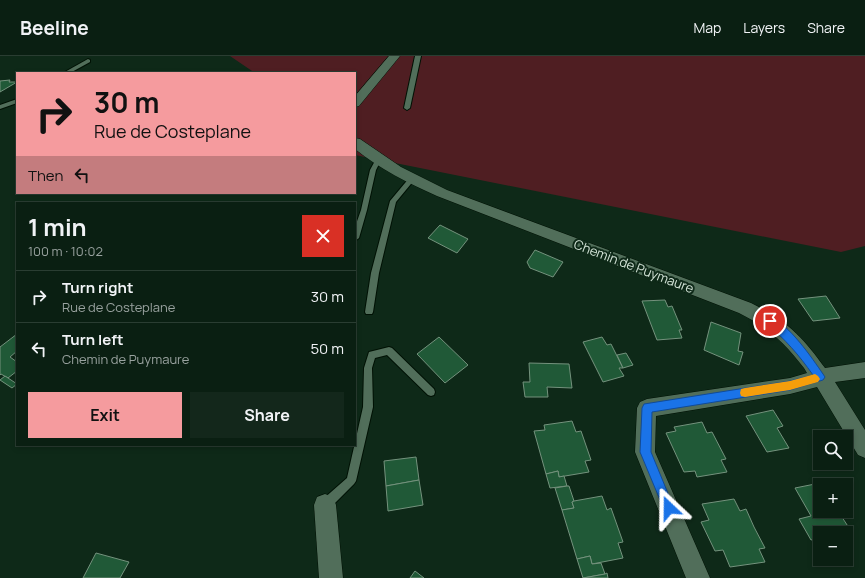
<!DOCTYPE html>
<meta charset="utf-8">
<style>
body{margin:0;font-family:Manrope,sans-serif;background:#13271b;color:#f1f3f6;height:100vh;display:flex;flex-direction:column;font-size:15px;white-space:nowrap}
*{box-sizing:border-box;margin:0}
p{font-size:13px;color:#99a29f}
.icon{flex:none;width:22px;height:22px;fill:none;stroke:currentColor;stroke-width:2;stroke-linecap:round;stroke-linejoin:round}
.map{position:relative;flex:1;overflow:hidden}
.sheet{position:absolute;left:16px;top:146px;width:340px;height:244px;display:flex;flex-direction:column;background:#0a1f12;border-radius:0px;box-shadow:0 2px 6px #0003,0 0 0 1px #2a3d32}
.sheet>*{flex:none}
.hud{position:absolute;left:16px;top:16px;width:340px;height:122px;border-radius:0px;box-shadow:0 2px 6px #0003,0 0 0 1px #2a3d32;background:#f59b9e;color:#111;overflow:hidden}
.buttons{position:absolute;left:813px;top:374px;display:grid;gap:8px}
.buttons a{display:grid;place-items:center;width:40px;height:40px;border-radius:0px;background:#0a1f12;box-shadow:0 2px 6px #0003,0 0 0 1px #2a3d32;font-size:20px}
.pin{position:absolute;display:grid;place-items:center;width:34px;height:34px;color:#fff;margin:-17px;border:2px solid #fff;border-radius:50%;box-shadow:0 1px 4px #0007}
.me{position:absolute;width:44px;margin:-22px;rotate:337deg;stroke-linejoin:round;filter:drop-shadow(0 0 3px #0008)}
.turn{display:flex;align-items:center;gap:14px;height:84px;padding:0 12px;font-size:18px}
.turn .icon{width:52px;height:52px;stroke-width:2.5}
.turn b{display:block;font-size:28px;line-height:34px}
.then{display:flex;align-items:center;height:38px;padding:0 12px;background:#0003;gap:8px;font-size:15px}
.round{display:grid;place-items:center;flex:none;width:42px;height:42px;border-radius:0px;background:#13271b}
.summary{display:flex;align-items:center;justify-content:space-between;height:68px;padding:0 12px}
h1{font-size:24px;font-weight:700;line-height:30px}
.button{display:flex;gap:8px;margin-top:auto;padding:8px 12px}
.button a{flex:1;height:46px;border-radius:0px;background:#f59b9e;color:#111;font-size:16px;font-weight:700;line-height:46px;text-align:center}
.button a+a{background:#13271b;color:#f1f3f6}
ul{padding:0;list-style:none}
li{display:flex;align-items:center;gap:12px;height:52px;padding:0 12px;border-top:1px solid #2a3d32}
li div{flex:1}
li b{display:block;font-size:15px}
li em{font-style:normal}
header{display:flex;align-items:center;gap:24px;box-sizing:border-box;height:56px;padding:0 20px;background:#0a1f12;border-bottom:1px solid #2a3d32}
header strong{font-size:19px}
nav{display:flex;gap:22px;margin-inline-start:auto;font-size:14px}
.map>svg:first-child{display:block}
</style>
<header>
<strong>Beeline</strong>
<nav><a>Map</a><a>Layers</a><a>Share</a></nav>
</header>
<div class="map">
<svg width="865" height="522" viewBox="0 0 865 522">
<rect width="100%" height="100%" fill="#0e2918"/>
<path fill="#4f1e22" d="M230,0H865V190L841,196L355,99V17H255Z"/>
<g fill="#205937" stroke="#74927d">
<path d="M10,24L9,26H17L0,36V25Z"/>
<path d="M440,169L468,183L457,197L428,182Z"/>
<path d="M535,194L563,206L553,221L530,212L527,206Z"/>
<path d="M826,240L840,262L813,265L798,243Z"/>
<path d="M665,244L668,251L672,250L682,274H679L682,282L657,284L642,245Z"/>
<path d="M711,266L741,277L738,295L743,296L739,309L704,294Z"/>
<path d="M17,278V295L10,301L17,306V315L8,322L1,318L0,319V291Z"/>
<path d="M439,281L468,309L445,327L417,298Z"/>
<path d="M602,281L607,289L611,288L623,312H619L624,320L603,326L583,286Z"/>
<path d="M626,297L633,309L623,312L617,299Z"/>
<path d="M529,307L569,308L572,332L547,331L548,341H525L523,326H530Z"/>
<path d="M5,320L17,328L12,332L0,324Z"/>
<path d="M773,354L783,370L777,372L789,392L767,396L746,360Z"/>
<path d="M572,365L576,376L581,375L591,404L585,405L589,416L559,421L558,415L546,418L534,375L545,374L544,369Z"/>
<path d="M702,366L707,377L712,376L726,403L721,404L727,416L697,421L695,415L684,416L666,377L676,375L674,371Z"/>
<path d="M416,401L419,424L386,430L384,405Z"/>
<path d="M558,415L559,421L564,420L567,430L550,432L546,418Z"/>
<path d="M419,424L423,449L388,455L386,430Z"/>
<path d="M825,426L827,429H820V455H838L851,475L843,477H820V482L811,484L799,463L811,460L795,432Z"/>
<path d="M567,430H569L574,445L572,446L574,452L562,454L555,432Z"/>
<path d="M602,440L607,454L611,452L623,486L618,487L623,502L592,508L590,500L577,503L562,454L574,452L572,446L574,445Z"/>
<path d="M734,443L740,455L746,453L754,471L765,492L759,493L765,506L730,511L723,494L715,495L701,466L709,464L702,448Z"/>
<path d="M96,497L129,506L120,522H83Z"/>
<path d="M590,500L592,508L601,507L605,518L583,522L577,503Z"/>
<path d="M415,515L424,522H410Z"/>
<path d="M607,517L608,522H583L605,518Z"/>
</g>
<g fill="none" stroke-linecap="round" stroke-linejoin="round">
<g stroke="#001104" stroke-width="2">
<g id="service">
<path d="M415,0H421L410,52L407,54L404,52Z"/>
<path d="M88,3L90,4V6L70,17H63Z"/>
<path d="M17,43V47L0,53V49Z"/>
<path d="M378,102L381,104L376,114L367,154L359,182L355,185V171L361,154L370,114L376,103Z"/>
<path d="M410,121H412L415,123L396,146L379,217L373,256L372,258H366L365,256L371,217L390,145Z"/>
<path d="M389,291L392,292L434,333L435,336L434,339L431,340L428,339L387,299L375,302L372,312L373,351L356,425L354,428L330,452L326,453L322,452L321,448L322,444L347,422L363,351L364,312L369,296Z"/>
</g>
</g>
<g stroke="#001104" stroke-width="1">
<g id="minor">
<path d="M389,0H400L359,50L355,51V40Z"/>
<path d="M355,82L360,83L401,111L447,134L751,247C786,264 802,280 825,312L865,306V322L835,326L865,374V402L858,399L817,331L790,338L656,360L655,396L710,522H686L635,396L637,352L640,346L647,343L790,322L807,317L804,312C783,285 769,272 739,257L437,140C408,127 380,113 355,93Z"/>
<path d="M325,438L333,441L336,449L343,522H319L314,449L317,441Z"/>
</g>
</g>
<use href="#service" fill="#516e5a" fill-rule="evenodd"/>
<use href="#minor" fill="#516e5a" fill-rule="evenodd"/>
</g>
<path fill="#1a73e8" stroke="#114b97" d="M770,261C789,268 812,302 823,318L825,321L823,324L790,334L652,356L651,396L674,452L673,456L669,458L665,456L640,396L642,352L644,348L790,325L813,319C799,299 785,283 767,268L765,265L767,262Z"/>
<path fill="#f59e0b" d="M815,318L818,320L820,323L818,326L790,334L745,341L741,340L740,337L741,333L745,332L790,325Z"/>
<g text-anchor="middle" dominant-baseline="central" stroke-width="4" stroke-linejoin="round" paint-order="stroke">
<g font-size="13" fill="#d3e3d7" stroke="#0e2918">
<text transform="translate(634 210) rotate(21)">Chemin de Puymaure</text>
</g>
</g>
</svg>
<div class="buttons">
<a><svg class="icon" aria-label="search" viewBox="0 0 24 24"><circle cx="10" cy="10" r="6"/><path d="M15 15l6 6"/></svg></a>
<a>+</a>
<a>−</a>
</div>
<div class="pin" style="left:770px;top:265px;background:#d93025"><svg class="icon" aria-label="arrive" viewBox="0 0 24 24"><path d="M6 21V4h12l-3 4 3 4H6"/></svg></div>
<svg class="me" style="left:669px;top:452px" viewBox="-20 -20 40 40"><path d="M0-17L14 15 0 8-14 15z" fill="#1a73e8" stroke="#fff" stroke-width="4"/></svg>
<div class="hud">
<div class="turn"><svg class="icon" aria-label="right" viewBox="0 0 24 24"><path d="M7 20v-9h11M14 6l5 5-5 5"/></svg><div><b>30 m</b>Rue de Costeplane</div></div>
<div class="then">Then<svg class="icon" aria-label="left" viewBox="0 0 24 24"><path d="M17 20v-9H6M10 6l-5 5 5 5"/></svg></div>
</div>
<section class="sheet">
<div class="summary"><div><h1>1 min</h1><p>100 m · 10:02</p></div><a class="round" style="background:#d93025;color:#fff"><svg class="icon" aria-label="close" viewBox="0 0 24 24"><path d="M6 6l12 12M18 6L6 18"/></svg></a></div>
<ul>
<li><svg class="icon" aria-label="right" viewBox="0 0 24 24"><path d="M7 20v-9h11M14 6l5 5-5 5"/></svg><div><b>Turn right</b><p>Rue de Costeplane</p></div><em>30 m</em></li>
<li><svg class="icon" aria-label="left" viewBox="0 0 24 24"><path d="M17 20v-9H6M10 6l-5 5 5 5"/></svg><div><b>Turn left</b><p>Chemin de Puymaure</p></div><em>50 m</em></li>
</ul>
<div class="button"><a>Exit</a><a>Share</a></div>
</section>
</div>
